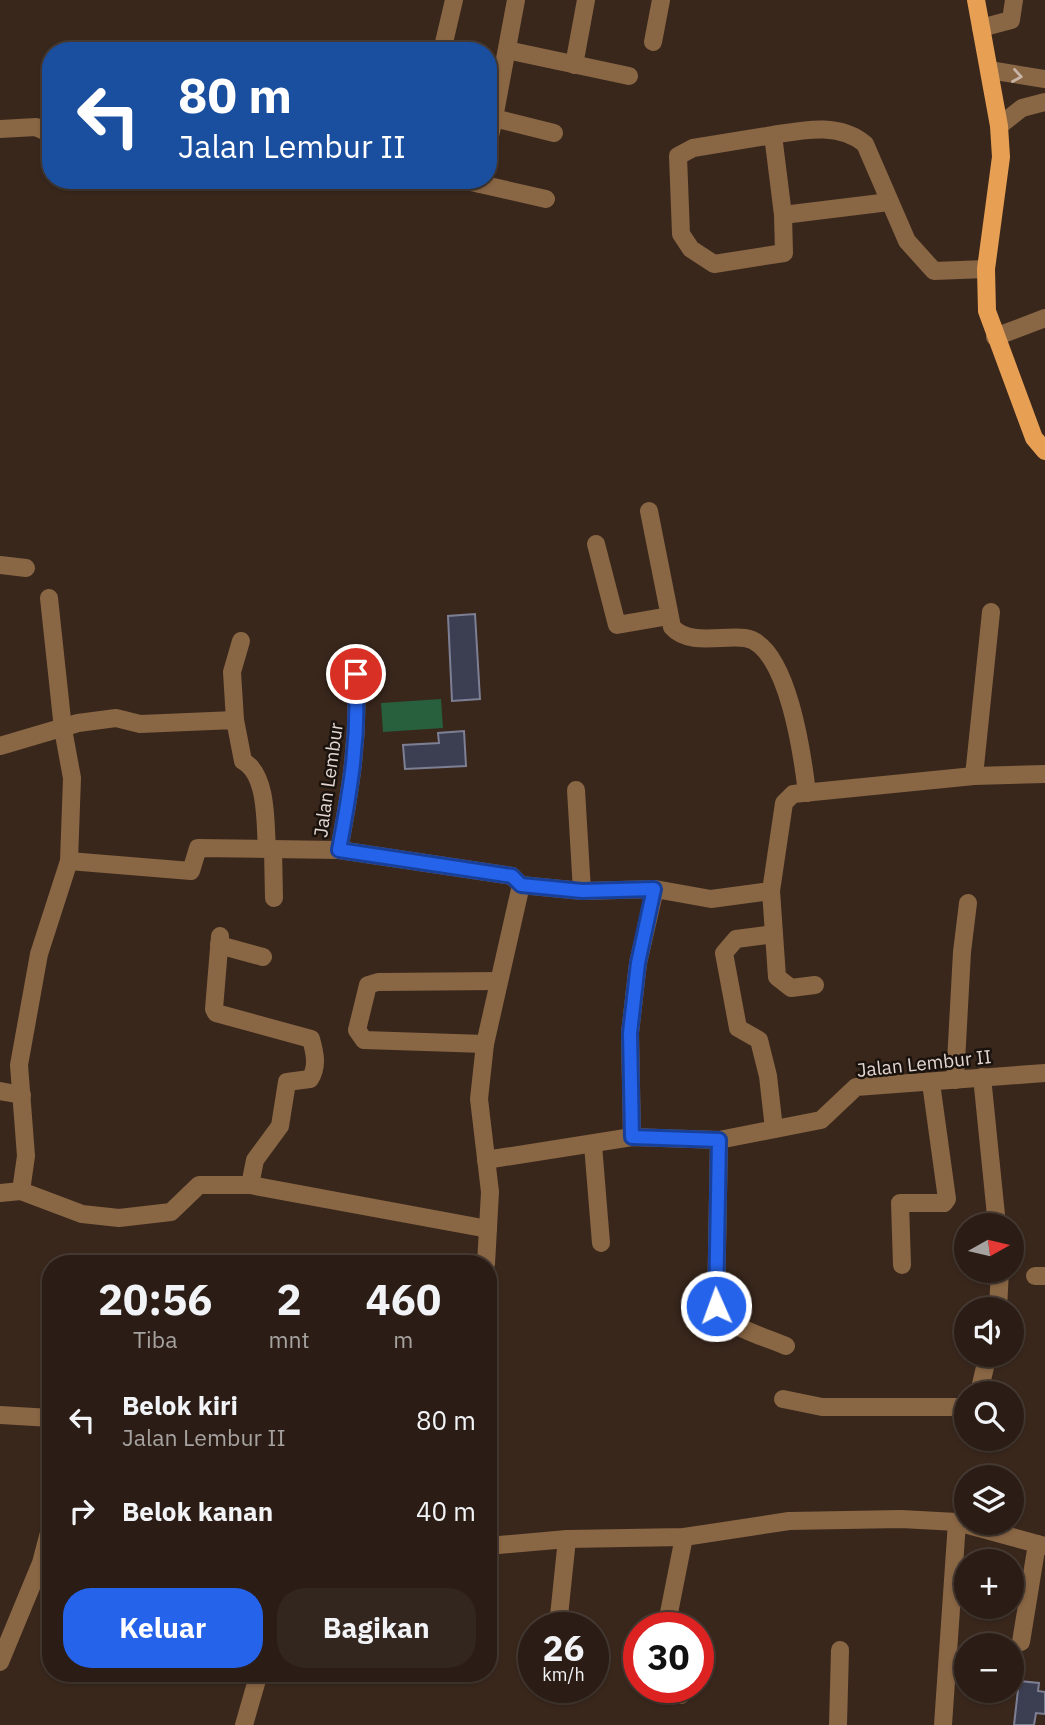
<!DOCTYPE html>
<html lang="id">
<meta charset="utf-8">
<style>
body{margin:0;font-family:"IBM Plex Sans",sans-serif;background:#33261e;color:#f1f3f6;height:100vh;display:flex;flex-direction:column;font-size:26px;white-space:nowrap}
*{box-sizing:border-box;margin:0}
p{font-size:23px;color:#a6a2a0}
.icon{flex:none;width:38px;height:38px;fill:none;stroke:currentColor;stroke-width:2;stroke-linecap:round;stroke-linejoin:round}
.map{position:relative;flex:1;overflow:hidden}
.sheet{position:absolute;left:42px;top:1255px;width:455px;height:427px;display:flex;flex-direction:column;background:#2b1d15;border-radius:28px;box-shadow:0 2px 5px #0004,0 0 0 2px #473b34}
.sheet>*{flex:none}
.banner{position:absolute;left:42px;top:42px;width:455px;height:147px;border-radius:28px;box-shadow:0 2px 5px #0004,0 0 0 2px #473b34;background:#1a4fa0;color:#fff;overflow:hidden}
.needle{width:46px;rotate:82deg}
.fabs{position:absolute;left:954px;top:1213px;display:grid;gap:14px}
.fabs a{display:grid;place-items:center;width:70px;height:70px;border-radius:50%;background:#2b1d15;box-shadow:0 2px 5px #0004,0 0 0 2px #473b34;font-size:35px}
.speed{position:absolute;left:518px;top:1612px;display:flex;gap:14px;font-size:35px;font-weight:700;text-align:center}
.speed>*{display:grid;place-content:center;width:91px;height:91px;border-radius:50%;background:#2b1d15;box-shadow:0 2px 5px #0004,0 0 0 2px #473b34;line-height:1}
.speed small{font-size:18px;font-weight:400}
.speed .limit{border:10px solid #d22;background:#fff;color:#111}
.pin{position:absolute;display:grid;place-items:center;width:60px;height:60px;color:#fff;margin:-30px;border:4px solid #fff;border-radius:50%;box-shadow:0 2px 7px #0007}
.me{position:absolute;width:77px;margin:-38px;rotate:358deg;stroke-linejoin:round;filter:drop-shadow(0 0 5px #0008)}
.turn{display:flex;align-items:center;gap:24px;height:147px;padding:0 21px;font-size:32px}
.turn .icon{width:91px;height:91px;stroke-width:2.5}
.turn b{display:block;font-size:49px;line-height:60px}
.eta{display:flex;justify-content:space-evenly;align-items:center;height:119px;text-align:center}
.eta b{font-size:42px;font-weight:700;line-height:49px}
.cta{display:flex;gap:14px;margin-top:auto;padding:14px 21px}
.cta a{flex:1;height:80px;border-radius:28px;background:#2563eb;color:#fff;font-size:28px;font-weight:700;line-height:80px;text-align:center}
.cta a+a{background:#33261e;color:#f1f3f6}
ul{padding:0;list-style:none}
li{display:flex;align-items:center;gap:21px;height:91px;padding:0 21px}
li div{flex:1}
li b{display:block;font-size:26px}
li em{font-style:normal}
.map>svg:first-child{display:block}
</style>
<div class="map">
<svg width="1045" height="1725" viewBox="0 0 1045 1725">
<rect width="100%" height="100%" fill="#39271c"/>
<path fill="#28603d" d="M441,699L443,728L383,732L381,703Z"/>
<g fill="#3c3e51" stroke="#7d7f95" stroke-width="2">
<path d="M475,614L480,699L452,701L448,616Z"/>
<path d="M464,731L466,766L405,769L403,745L439,743L438,733Z"/>
<path d="M1019,1681L1039,1683L1038,1691L1045,1692V1714L1036,1713L1034,1725H1014Z"/>
</g>
<g fill="none" stroke-linecap="round" stroke-linejoin="round">
<g stroke="#896644" stroke-width="18">
<path d="M516,0L494,118L554,133"/>
<path d="M981,28L1011,20L1014,0"/>
<path d="M653,42L661,0"/>
<path d="M507,50L629,76"/>
<path d="M442,51L454,0"/>
<path d="M574,65L586,0"/>
<path d="M989,70L1045,79"/>
<path d="M488,117L494,118L488,145"/>
<path d="M999,126L1022,108L1045,102"/>
<path d="M0,129L36,127L51,134"/>
<path d="M773,135L693,148L678,156L681,234L691,249L714,264L784,253L783,215L773,135C803,130 839,122 865,144L907,241L934,271L986,269"/>
<path d="M462,180L480,184"/>
<path d="M481,180L480,184L546,199"/>
<path d="M783,215L889,202"/>
<path d="M995,337L1045,318"/>
<path d="M649,511L672,627C689,646 722,635 745,638C788,644 803,759 807,793"/>
<path d="M596,544L617,625L669,616"/>
<path d="M0,565L26,568"/>
<path d="M235,720L232,672L241,641"/>
<path d="M0,746L78,723L116,718L140,724L235,720L243,761C268,775 265,824 267,849"/>
<path d="M974,776L991,612"/>
<path d="M576,790L582,891"/>
<path d="M273,849L274,898"/>
<path d="M339,850C351,787 359,738 356,674"/>
<path d="M69,861L191,871L198,848L339,850L512,876L521,885L582,891L655,889L711,899L771,891L784,803L793,794L974,776L1045,774"/>
<path d="M771,891L777,977L791,988L815,985"/>
<path d="M774,934L736,939L724,953L738,1028L759,1040L768,1076L774,1129"/>
<path d="M220,936L214,1009L216,1013L311,1039C315,1053 318,1067 310,1079L287,1082L280,1126L255,1160L250,1185"/>
<path d="M219,945L263,957"/>
<path d="M485,1044L364,1040L357,1030L368,985L378,982L499,981"/>
<path d="M982,1077L997,1225"/>
<path d="M955,1080L962,952L968,903"/>
<path d="M0,1091L22,1095"/>
<path d="M632,1137L630,1033L638,963L655,889"/>
<path d="M719,1140L716,1306C728,1328 763,1336 786,1346"/>
<path d="M593,1145L601,1243"/>
<path d="M486,1160L632,1137L719,1140L821,1120L856,1087L1045,1073"/>
<path d="M21,1191L26,1156L19,1065L39,954L69,861L72,778L63,729L49,598"/>
<path d="M0,1193L21,1191L82,1214L119,1218L171,1212L199,1185H250L488,1229"/>
<path d="M486,1264L490,1192L479,1099L485,1044L521,885"/>
<path d="M902,1265L900,1203H944L947,1199L931,1083"/>
<path d="M1035,1276H1045"/>
<path d="M998,1309L1000,1270"/>
<path d="M979,1393L988,1354"/>
<path d="M783,1399L822,1407H966"/>
<path d="M0,1415L51,1418"/>
<path d="M488,1546L567,1539L684,1537L789,1521L901,1519L957,1522L1045,1546"/>
<path d="M561,1628L559,1616L567,1539"/>
<path d="M666,1628L684,1537"/>
<path d="M1021,1642L1037,1544"/>
<path d="M0,1662L41,1563L51,1525"/>
<path d="M677,1687L681,1695"/>
<path d="M244,1725L259,1673"/>
<path d="M838,1725L840,1650"/>
<path d="M943,1725L957,1522"/>
</g>
<path stroke="#e79f54" stroke-width="18" d="M976,0L999,126L1001,157L986,269L987,311L1034,438L1045,451"/>
</g>
<defs><path id="oneway-chevron" d="M-2-3.5L2.5 0L-2 3.5" fill="none" stroke-width="1.6" stroke-linecap="round" stroke-linejoin="round" transform="scale(1.75)"/></defs>
<use stroke="#c8b4a6" href="#oneway-chevron" transform="translate(1017 76) rotate(9)"/>
<g fill="none" stroke-linecap="round" stroke-linejoin="round">
<g stroke="#184099" stroke-width="18">
<path id="route" d="M356,674C359,739 351,786 339,850L512,876L521,885L582,891L654,889L638,963L630,1033L632,1137L719,1140L716,1306"/>
</g>
<use href="#route" stroke="#2563eb" stroke-width="12"/>
</g>
<g text-anchor="middle" dominant-baseline="central" stroke-width="5" stroke-linejoin="round" paint-order="stroke">
<g font-size="19" fill="#e3d6d0" stroke="#1a120d">
<text transform="translate(328 780) rotate(-82)">Jalan Lembur</text>
<text transform="translate(924 1063) rotate(-6)">Jalan Lembur II</text>
</g>
</g>
</svg>
<div class="fabs">
<a><svg class="needle" viewBox="-14 -14 28 28"><path d="M0-13l5 13h-10z" fill="#e53935"/><path d="M0 13l5-13h-10z" fill="#a6a2a0"/></svg></a>
<a><svg class="icon" aria-label="sound" viewBox="0 0 24 24"><path d="M4 9h4l5-4v14l-5-4H4zM17 9q2 3 0 6"/></svg></a>
<a><svg class="icon" aria-label="search" viewBox="0 0 24 24"><circle cx="10" cy="10" r="6"/><path d="M15 15l6 6"/></svg></a>
<a><svg class="icon" aria-label="layers" viewBox="0 0 24 24"><path d="M12 4l9 5-9 5-9-5zM3 14l9 5 9-5"/></svg></a>
<a>+</a>
<a>−</a>
</div>
<div class="speed"><div>26<small>km/h</small></div><div class="limit">30</div></div>
<div class="pin" style="left:356px;top:674px;background:#d93025"><svg class="icon" aria-label="arrive" viewBox="0 0 24 24"><path d="M6 21V4h12l-3 4 3 4H6"/></svg></div>
<svg class="me" style="left:716px;top:1306px" viewBox="-20 -20 40 40"><circle r="17" fill="#2563eb" stroke="#fff" stroke-width="3"/><path d="M0-11L8 9 0 5-8 9z" fill="#fff"/></svg>
<div class="banner">
<div class="turn"><svg class="icon" aria-label="left" viewBox="0 0 24 24"><path d="M17 20v-9H6M10 6l-5 5 5 5"/></svg><div><b>80 m</b>Jalan Lembur II</div></div>
</div>
<section class="sheet">
<div class="eta">
<div><b>20:56</b><p>Tiba</p></div>
<div><b>2</b><p>mnt</p></div>
<div><b>460</b><p>m</p></div>
</div>
<ul>
<li><svg class="icon" aria-label="left" viewBox="0 0 24 24"><path d="M17 20v-9H6M10 6l-5 5 5 5"/></svg><div><b>Belok kiri</b><p>Jalan Lembur II</p></div><em>80 m</em></li>
<li><svg class="icon" aria-label="right" viewBox="0 0 24 24"><path d="M7 20v-9h11M14 6l5 5-5 5"/></svg><div><b>Belok kanan</b></div><em>40 m</em></li>
</ul>
<div class="cta"><a>Keluar</a><a>Bagikan</a></div>
</section>
</div>
